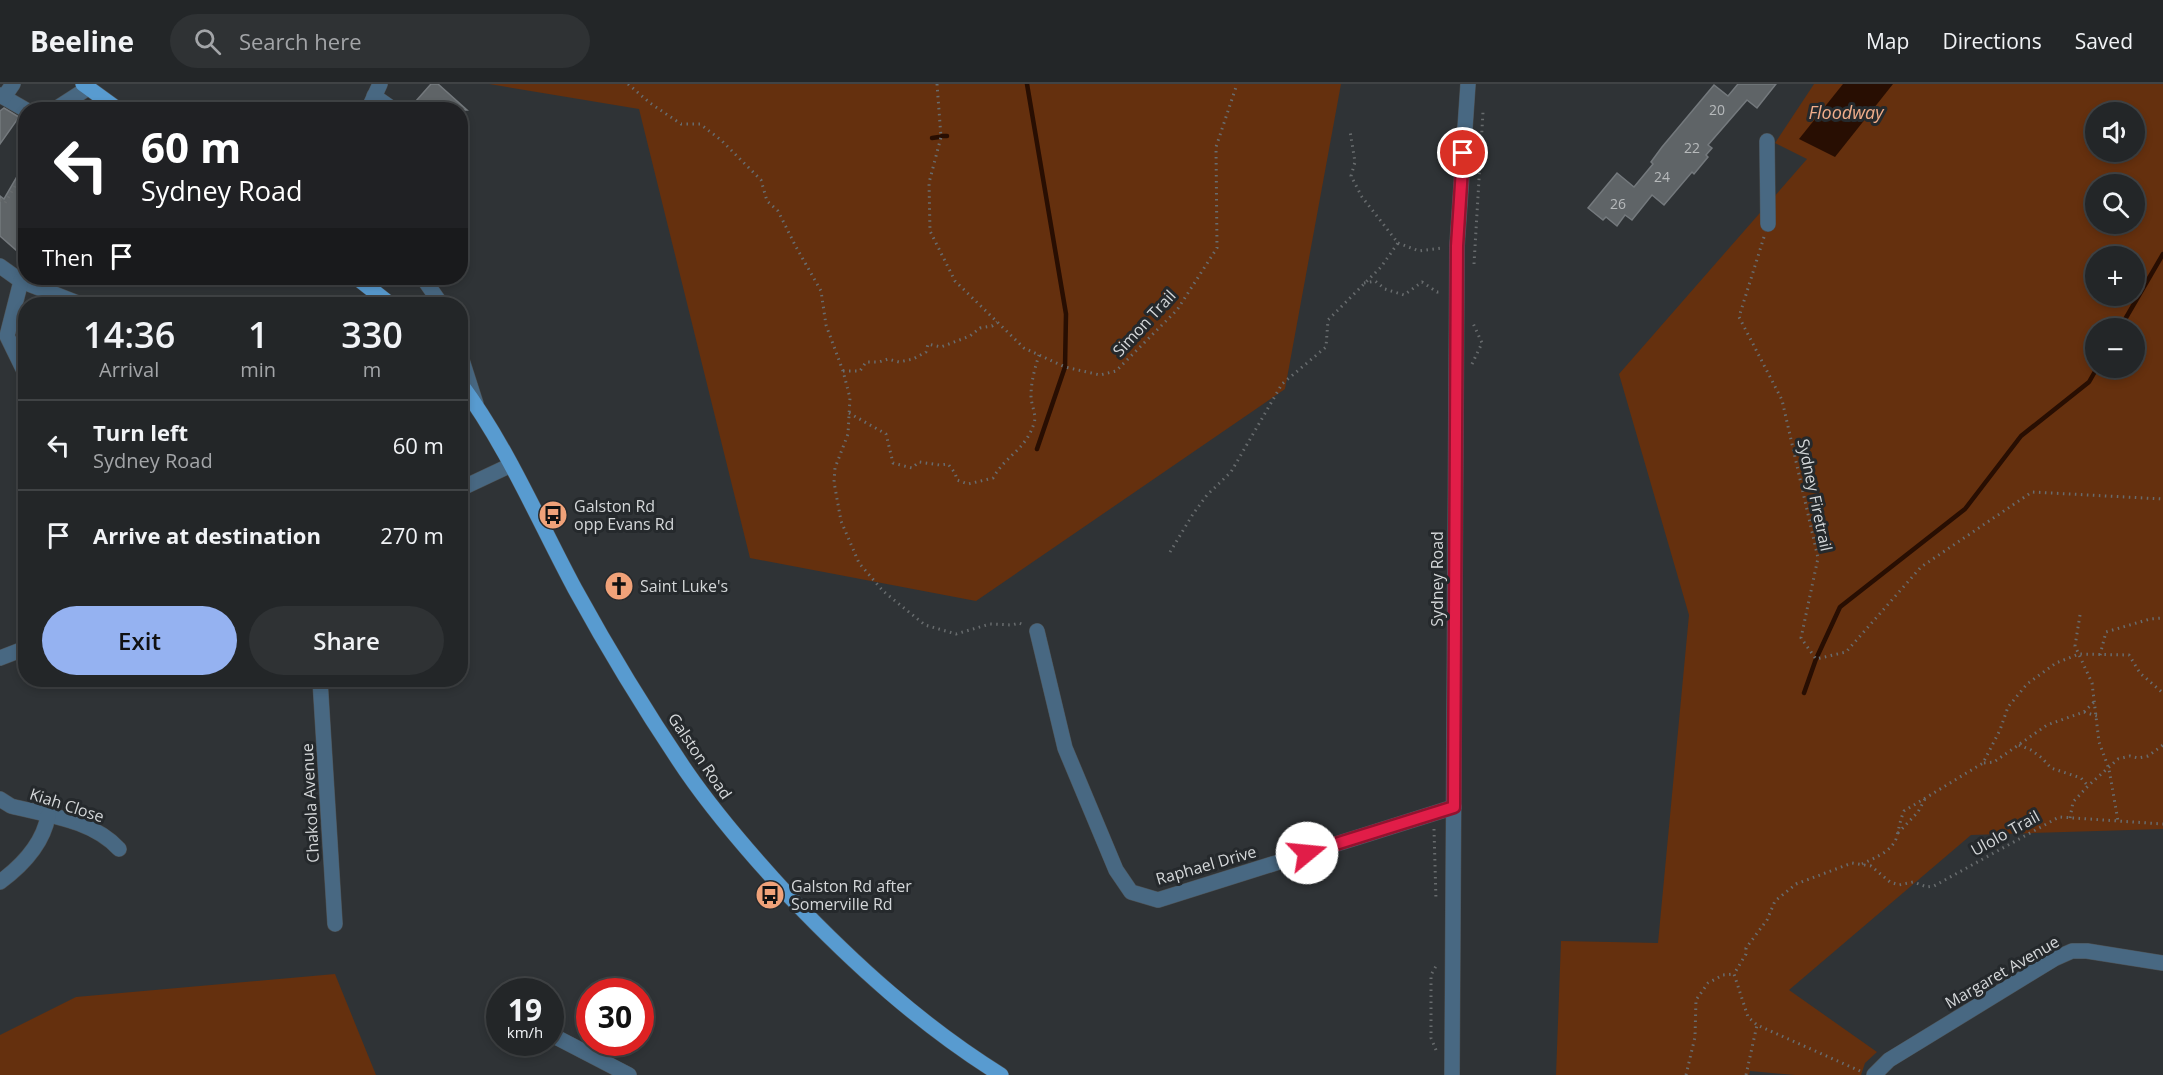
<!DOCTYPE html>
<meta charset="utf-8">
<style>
body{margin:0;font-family:"Open Sans",sans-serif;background:#2f3234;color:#f1f3f6;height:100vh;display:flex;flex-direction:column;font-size:22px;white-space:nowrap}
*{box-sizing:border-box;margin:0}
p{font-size:20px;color:#a3a5a8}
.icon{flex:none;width:33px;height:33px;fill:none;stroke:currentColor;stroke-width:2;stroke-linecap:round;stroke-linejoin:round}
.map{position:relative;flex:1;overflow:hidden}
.details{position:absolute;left:18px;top:213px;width:450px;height:390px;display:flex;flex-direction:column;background:#232628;border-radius:24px;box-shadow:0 3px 9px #0003,0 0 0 2px #404345}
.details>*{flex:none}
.banner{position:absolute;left:18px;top:18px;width:450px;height:183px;border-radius:24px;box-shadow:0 3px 9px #0003,0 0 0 2px #404345;background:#202124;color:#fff;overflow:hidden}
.controls{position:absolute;left:2085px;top:18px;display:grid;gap:12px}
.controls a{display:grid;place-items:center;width:60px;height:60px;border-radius:50%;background:#232628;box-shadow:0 3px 9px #0003,0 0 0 2px #404345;font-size:30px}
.speed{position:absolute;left:486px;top:894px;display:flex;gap:12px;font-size:30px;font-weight:700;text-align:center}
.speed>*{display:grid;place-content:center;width:78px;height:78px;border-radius:50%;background:#232628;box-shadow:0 3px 9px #0003,0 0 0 2px #404345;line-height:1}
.speed small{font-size:15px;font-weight:400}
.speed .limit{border:9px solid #d22;background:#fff;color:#111}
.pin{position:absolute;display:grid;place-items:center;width:51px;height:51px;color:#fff;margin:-26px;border:3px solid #fff;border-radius:50%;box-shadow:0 2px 6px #0007}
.me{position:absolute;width:66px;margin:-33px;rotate:73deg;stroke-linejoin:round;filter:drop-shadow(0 0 4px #0008)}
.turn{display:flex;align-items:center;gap:21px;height:126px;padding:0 24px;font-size:27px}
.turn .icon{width:78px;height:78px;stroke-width:2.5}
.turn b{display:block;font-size:42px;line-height:51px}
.then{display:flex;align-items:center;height:57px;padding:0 24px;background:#0003;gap:12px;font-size:22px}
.eta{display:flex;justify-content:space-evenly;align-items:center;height:102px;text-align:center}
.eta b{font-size:36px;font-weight:600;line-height:42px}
.button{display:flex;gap:12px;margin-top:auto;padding:12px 24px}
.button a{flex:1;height:69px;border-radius:36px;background:#95b2f1;color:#111;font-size:24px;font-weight:600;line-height:69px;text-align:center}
.button a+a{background:#2f3234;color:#f1f3f6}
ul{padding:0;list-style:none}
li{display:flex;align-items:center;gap:18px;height:90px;padding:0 24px;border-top:2px solid #404345}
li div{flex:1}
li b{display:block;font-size:22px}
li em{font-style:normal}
header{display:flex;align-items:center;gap:36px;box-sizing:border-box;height:84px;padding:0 30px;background:#232628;border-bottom:2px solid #404345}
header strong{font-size:28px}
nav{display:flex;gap:33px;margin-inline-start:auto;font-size:21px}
.search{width:420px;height:54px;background:#2f3234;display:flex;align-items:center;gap:15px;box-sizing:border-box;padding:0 21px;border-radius:33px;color:#a3a5a8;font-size:22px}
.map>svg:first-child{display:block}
</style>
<header>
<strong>Beeline</strong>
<div class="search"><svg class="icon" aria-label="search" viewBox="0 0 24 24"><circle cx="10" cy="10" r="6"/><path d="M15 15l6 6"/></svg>Search here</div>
<nav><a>Map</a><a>Directions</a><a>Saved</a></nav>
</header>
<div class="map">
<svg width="2163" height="991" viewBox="0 0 2163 991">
<rect width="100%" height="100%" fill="#2f3336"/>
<g fill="#65300e" fill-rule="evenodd">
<path d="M489,0H1341L1285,305L976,517L750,474L639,25Z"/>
<path d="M1814,0H2163V745L1971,751L1789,906L1877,968L1865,979L1861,991H1795L1750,987L1749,991H1556L1561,857L1658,859L1689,531L1619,290L1807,75L1775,59ZM2096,28H2134V68H2096ZM2096,100H2134V140H2096ZM2096,172H2134V212H2096ZM2096,244H2134V284H2096Z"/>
<path d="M335,890L376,991H0V951L76,913Z"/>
</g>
<path fill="#280e02" d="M1843,0H1893L1835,73L1799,55Z"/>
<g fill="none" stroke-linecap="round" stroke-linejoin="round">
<g stroke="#280e02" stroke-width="4.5">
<path d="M1027,0L1066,230L1065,283L1037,365"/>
<path d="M942,52H947"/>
<path d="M932,54L939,53"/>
<path d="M2120,244L2163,170"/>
<path d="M1804,609L1816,575L1840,523L1965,425L2021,352L2089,298L2097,284"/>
</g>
</g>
<g fill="#5f6467" stroke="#74797d" stroke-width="1.5">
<path d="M431,0H438L467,26H408Z"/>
<path d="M1738,0H1776L1757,24L1747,16L1708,61L1712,64L1706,71L1708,73L1694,90L1692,88L1664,121L1652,111L1632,136L1625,131L1617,142L1606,133L1603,136L1588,124L1617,89L1634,103L1653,80L1651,78L1662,63L1714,1L1728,12Z"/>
<path d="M4,24L19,33L0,60V27Z"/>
<path d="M26,77V150L16,166L0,152V112L4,115Z"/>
</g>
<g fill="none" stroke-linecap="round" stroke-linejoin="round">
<g stroke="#4d5153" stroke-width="16">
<g id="minor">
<path d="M0,11L26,26"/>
<path d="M374,12L394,26"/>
<path d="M4,13L13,0"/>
<path d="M54,26L88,4"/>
<path d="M368,26L380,0"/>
<path d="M1767,57L1768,140"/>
<path d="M0,182L21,197L80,220"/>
<path d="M423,194L441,220"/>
<path d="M21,197L7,252L26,291"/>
<path d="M460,270L476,320"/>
<path d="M460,405L511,381"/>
<path d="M1037,547L1065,664L1116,786L1131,808L1158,816L1454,723"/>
<path d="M0,574L26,564"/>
<path d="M320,596L335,840"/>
<path d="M0,715L11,722C47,731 93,736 119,765"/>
<path d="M0,798C23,781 43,760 48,732"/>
<path d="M550,950L629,991"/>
<path d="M1452,991L1457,162L1468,0"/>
<path d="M1874,991L1889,976L2054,875L2072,867H2087L2163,879"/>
</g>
</g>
<g stroke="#4d5153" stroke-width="16">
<g id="major">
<path d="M83,0L119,26"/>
<path d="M357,194L390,220"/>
<path d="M460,299C507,362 538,436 575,505C609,567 646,628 686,687C717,732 753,773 790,813C854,880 922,942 1001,991"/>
</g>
</g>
<g stroke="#686c6e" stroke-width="3" stroke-dasharray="1.5 4.5" stroke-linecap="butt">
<path d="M628,0L650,19L681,40H700L721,56L761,96L767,117L778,127L795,161L821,207L826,241L843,287L850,314L848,350L835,384L834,398L841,437L859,479L883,507L925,541L956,550L990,540L1012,541L1019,539L1024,541"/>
<path d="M937,0L941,53L929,99L930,147L955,197L1024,264L1065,283L1100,291L1116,287L1177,226L1217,164L1216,63L1237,0"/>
<path d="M0,116L5,119L26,83"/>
<path d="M1764,153L1739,233L1782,316L1818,474L1801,554L1816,575L1846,568L1921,483L2032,408L2163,415"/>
<path d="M1398,159L1419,167L1442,164"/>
<path d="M1474,180L1483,28"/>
<path d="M1364,199L1375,197L1385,205L1404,211L1422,198L1437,208H1442"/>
<path d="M1472,280L1482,259L1472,237"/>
<path d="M843,287H860L866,278H879L888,275L899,278L913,275L926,268L928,260L941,263L970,252L980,244L992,242L997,238"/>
<path d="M849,329L886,350L893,379L912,384L919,378L940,381L948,380L955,389L957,396L968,400L993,394C1006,371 1026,366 1034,339C1037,331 1031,321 1031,312C1031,297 1035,284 1039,271"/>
<path d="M1170,468L1193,430L1207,411L1231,388L1282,300L1326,263L1328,236L1381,183L1398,159L1362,113L1351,92L1355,78L1350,47"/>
<path d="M2080,531L2075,562L2092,599L2099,658L2109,685L2118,737"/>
<path d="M2100,571L2106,548L2150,535L2163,534"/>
<path d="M2084,628L2097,632"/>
<path d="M2019,661L2031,666L2042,674L2051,684L2081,694L2088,702"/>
<path d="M1984,679L1994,678L2047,641L2084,628L2095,617"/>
<path d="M2070,734L2073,718L2088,702L2118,675L2130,672L2138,674L2148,672L2163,661"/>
<path d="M1434,745L1436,816"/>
<path d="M1898,749L1918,728L1925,715"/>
<path d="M1862,780C1874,774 1891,768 1896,755C1899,745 1900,736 1904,727L1983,679L2000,646L2008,623L2027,600L2056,579L2079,570L2129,571L2140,589L2163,609"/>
<path d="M1436,966L1431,954V891L1436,882"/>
<path d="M1860,987L1757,941L1748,933L1734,890L1746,870V864L1767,836L1775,817L1796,800L1852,779L1871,782L1890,798L1899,801L1913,798L1927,803L1934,802L2059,733L2163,740"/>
<path d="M1686,991L1695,953L1696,916L1708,899L1723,891L1734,890"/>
<path d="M1746,991L1757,941"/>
</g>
<use href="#minor" stroke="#486882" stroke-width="15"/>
<use href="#major" stroke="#589bd0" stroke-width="15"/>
</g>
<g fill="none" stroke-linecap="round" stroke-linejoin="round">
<g stroke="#92132f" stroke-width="15">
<path id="route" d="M1307,769L1454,723L1457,162L1463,69"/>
</g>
<use href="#route" stroke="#e11d48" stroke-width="10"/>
</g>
<defs>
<g id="bus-disc" transform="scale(1.5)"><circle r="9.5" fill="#f0a279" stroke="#25292c"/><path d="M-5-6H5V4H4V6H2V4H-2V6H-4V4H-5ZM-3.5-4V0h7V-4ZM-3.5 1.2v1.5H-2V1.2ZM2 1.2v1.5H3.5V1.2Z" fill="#111"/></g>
<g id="church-disc" transform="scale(1.5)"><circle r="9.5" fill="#f0a279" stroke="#25292c"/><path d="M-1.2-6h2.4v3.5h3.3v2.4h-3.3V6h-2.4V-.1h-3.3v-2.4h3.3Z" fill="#111"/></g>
</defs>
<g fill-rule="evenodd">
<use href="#bus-disc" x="553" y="431"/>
<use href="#church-disc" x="619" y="502"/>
<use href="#bus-disc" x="770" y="811"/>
</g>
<g text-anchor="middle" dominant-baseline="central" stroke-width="6" stroke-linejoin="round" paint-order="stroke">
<g font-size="14" fill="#b7babc">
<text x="1717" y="25">20</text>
<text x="1692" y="63">22</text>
<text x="1662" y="92">24</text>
<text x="1618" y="119">26</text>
</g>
<g font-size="16" fill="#d4d7d9" stroke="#25292c">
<text transform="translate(1144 239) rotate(-47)">Simon Trail</text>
<text transform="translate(1815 411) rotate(78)">Sydney Firetrail</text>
<text transform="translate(1437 495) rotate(-90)">Sydney Road</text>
<text transform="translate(700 672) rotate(56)">Galston Road</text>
<text transform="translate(310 719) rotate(-93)">Chakola Avenue</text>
<text transform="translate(67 721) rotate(18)">Kiah Close</text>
<text transform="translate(2005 749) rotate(-29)">Ulolo Trail</text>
<text transform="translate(1206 781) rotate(-16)">Raphael Drive</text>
<text transform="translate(2002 888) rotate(-30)">Margaret Avenue</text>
</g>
<g font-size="16" fill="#d4d7d9" stroke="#25292c" text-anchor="start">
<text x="574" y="422">Galston Rd<tspan x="574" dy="18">opp Evans Rd</tspan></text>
<text x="640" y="502">Saint Luke's</text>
<text x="791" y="802">Galston Rd after<tspan x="791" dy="18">Somerville Rd</tspan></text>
</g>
<g font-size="18" font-style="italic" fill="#f2ae8b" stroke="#25292c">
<text x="1846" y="28">Floodway</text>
</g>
</g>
</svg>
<div class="controls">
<a><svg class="icon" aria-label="sound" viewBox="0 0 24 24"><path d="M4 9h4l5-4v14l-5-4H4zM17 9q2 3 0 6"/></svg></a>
<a><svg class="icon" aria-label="search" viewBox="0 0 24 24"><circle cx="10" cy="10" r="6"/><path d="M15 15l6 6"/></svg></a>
<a>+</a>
<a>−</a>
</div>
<div class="speed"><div>19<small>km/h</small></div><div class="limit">30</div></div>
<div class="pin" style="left:1463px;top:69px;background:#d93025"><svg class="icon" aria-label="arrive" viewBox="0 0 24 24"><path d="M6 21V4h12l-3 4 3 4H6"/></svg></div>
<svg class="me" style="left:1307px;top:769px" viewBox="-20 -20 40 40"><circle r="19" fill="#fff"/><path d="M0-13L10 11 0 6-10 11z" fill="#e11d48"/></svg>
<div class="banner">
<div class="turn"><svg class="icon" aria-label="left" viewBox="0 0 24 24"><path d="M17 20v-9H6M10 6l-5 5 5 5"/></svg><div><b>60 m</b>Sydney Road</div></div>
<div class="then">Then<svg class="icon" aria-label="arrive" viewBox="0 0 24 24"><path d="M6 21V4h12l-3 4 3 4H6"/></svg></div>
</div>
<section class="details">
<div class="eta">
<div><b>14:36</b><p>Arrival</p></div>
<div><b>1</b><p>min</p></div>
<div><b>330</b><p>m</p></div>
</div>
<ul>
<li><svg class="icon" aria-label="left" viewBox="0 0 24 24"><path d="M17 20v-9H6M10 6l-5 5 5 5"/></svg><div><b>Turn left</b><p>Sydney Road</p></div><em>60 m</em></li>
<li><svg class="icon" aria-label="arrive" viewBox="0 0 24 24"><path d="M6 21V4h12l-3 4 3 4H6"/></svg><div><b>Arrive at destination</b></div><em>270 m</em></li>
</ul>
<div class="button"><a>Exit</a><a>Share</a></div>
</section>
</div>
